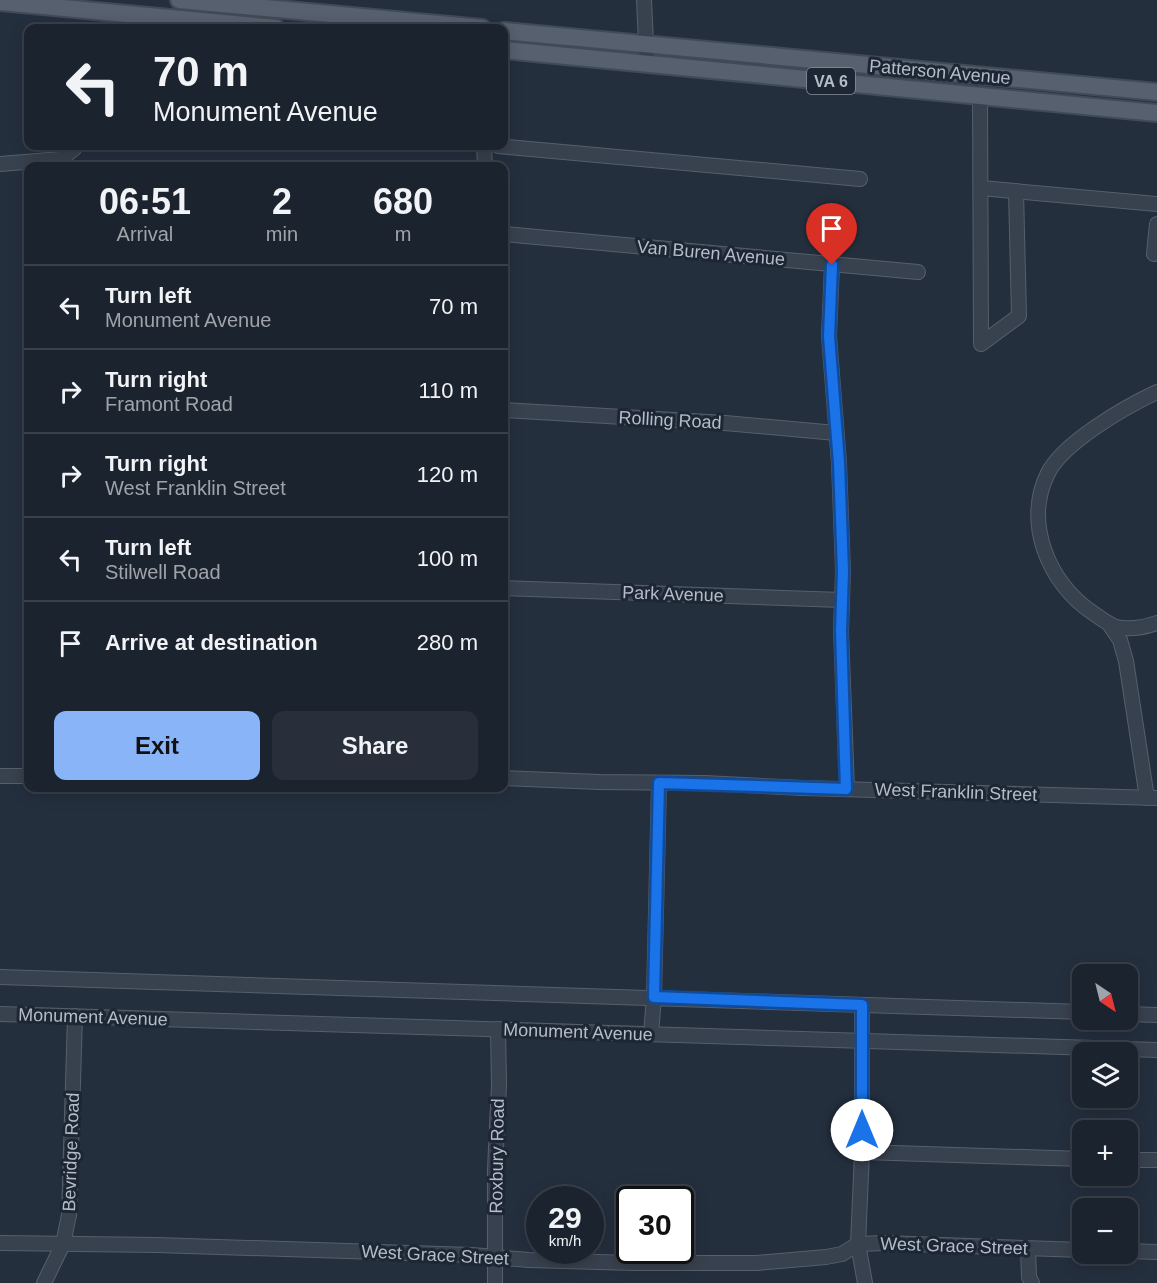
<!DOCTYPE html>
<meta charset="utf-8">
<style>
body{margin:0;font-family:Arial,sans-serif;background:#282f3a;color:#f1f3f6;height:100vh;display:flex;flex-direction:column;font-size:22px;white-space:nowrap}
*{box-sizing:border-box;margin:0}
p{font-size:20px;color:#a0a4aa}
.icon{flex:none;width:33px;height:33px;fill:none;stroke:currentColor;stroke-width:2;stroke-linecap:round;stroke-linejoin:round}
.map{position:relative;flex:1;overflow:hidden}
.sheet{position:absolute;left:24px;top:162px;width:484px;height:630px;display:flex;flex-direction:column;background:#1b232e;border-radius:12px;box-shadow:0 3px 15px #0003,0 0 0 2px #39404a}
.sheet>*{flex:none}
.hud{position:absolute;left:24px;top:24px;width:484px;height:126px;border-radius:12px;box-shadow:0 3px 15px #0003,0 0 0 2px #39404a;background:#1b232e;color:#f1f3f6;overflow:hidden}
.needle{width:39px;rotate:145deg}
.fabs{position:absolute;left:1072px;top:964px;display:grid;gap:12px}
.fabs a{display:grid;place-items:center;width:66px;height:66px;border-radius:12px;background:#1b232e;box-shadow:0 3px 15px #0003,0 0 0 2px #39404a;font-size:30px}
.speed{position:absolute;left:526px;top:1186px;display:flex;gap:12px;font-size:30px;font-weight:700;text-align:center}
.speed>*{display:grid;place-content:center;width:78px;height:78px;border-radius:50%;background:#1b232e;box-shadow:0 3px 15px #0003,0 0 0 2px #39404a;line-height:1}
.speed small{font-size:15px;font-weight:400}
.speed .limit{border:3px solid #111;border-radius:9px;background:#fff;color:#111}
.pin{position:absolute;display:grid;place-items:center;width:51px;height:51px;color:#fff;margin:-62px -26px;border-radius:50% 50% 50% 0;rotate:-45deg;box-shadow:0 0 6px #0007}
.pin .icon{rotate:45deg}
.me{position:absolute;width:66px;margin:-33px;rotate:0deg;stroke-linejoin:round;filter:drop-shadow(0 0 4px #0008)}
.turn{display:flex;align-items:center;gap:21px;height:126px;padding:0 30px;font-size:27px}
.turn .icon{width:78px;height:78px;stroke-width:2.5}
.turn b{display:block;font-size:42px;line-height:51px}
.eta{display:flex;justify-content:space-evenly;align-items:center;height:102px;text-align:center}
.eta b{font-size:36px;font-weight:800;line-height:42px}
.action{display:flex;gap:12px;margin-top:auto;padding:12px 30px}
.action a{flex:1;height:69px;border-radius:12px;background:#8ab4f8;color:#111;font-size:24px;font-weight:800;line-height:69px;text-align:center}
.action a+a{background:#282f3a;color:#f1f3f6}
ul{padding:0;list-style:none}
li{display:flex;align-items:center;gap:18px;height:84px;padding:0 30px;border-top:2px solid #39404a}
li div{flex:1}
li b{display:block;font-size:22px}
li em{font-style:normal}
.map>svg:first-child{display:block}
</style>
<div class="map">
<svg width="1157" height="1283" viewBox="0 0 1157 1283">
<rect width="100%" height="100%" fill="#242f3e"/>
<g fill="none" stroke-linecap="round" stroke-linejoin="round">
<g stroke="#565f6c" stroke-width="16">
<g id="minor">
<path d="M644,0L647,64"/>
<path d="M980,96L981,344L1019,316L1016,191"/>
<path d="M484,146L485,166"/>
<path d="M498,146L860,179"/>
<path d="M0,164L61,159L74,149"/>
<path d="M981,188L1157,204"/>
<path d="M504,234L918,272"/>
<path d="M1154,254L1157,224"/>
<path d="M832,265L829,336L839,463L843,571L841,631L847,789"/>
<path d="M1157,392C1125,407 1064,442 1048,473C1023,523 1049,584 1093,613C1100,618 1108,624 1116,627C1129,630 1145,627 1157,623"/>
<path d="M504,410L725,423L836,433"/>
<path d="M504,588L842,600"/>
<path d="M1109,624L1120,640L1126,661L1147,798"/>
<path d="M0,776H28"/>
<path d="M504,778L599,782L704,783L803,788L1157,798"/>
<path d="M0,977L1083,1012"/>
<path d="M862,1005V1152L858,1244L865,1283"/>
<path d="M0,1014L1157,1050"/>
<path d="M1128,1014L1157,1015"/>
<path d="M651,1034L654,997L659,783"/>
<path d="M862,1152L1083,1159"/>
<path d="M1128,1160H1157"/>
<path d="M0,1243L157,1245L472,1255L529,1260L633,1263H757L826,1257L842,1254L858,1244L885,1243L1083,1250"/>
<path d="M1028,1249L1029,1277L1032,1283"/>
<path d="M1128,1251L1157,1252"/>
<path d="M44,1283L63,1244L69,1215L75,1016"/>
<path d="M495,1283V1169L499,1084L498,1029"/>
</g>
</g>
<g stroke="#414a57" stroke-width="20">
<g id="major">
<path d="M179,0L482,28"/>
<path d="M0,2L276,28"/>
<path d="M504,31L1157,92"/>
<path d="M504,50L1157,113"/>
</g>
</g>
<use href="#minor" stroke="#38414e" stroke-width="14"/>
<use href="#major" stroke="#56606e" stroke-width="16"/>
</g>
<g fill="none" stroke-linecap="round" stroke-linejoin="round">
<g stroke="#114b97" stroke-width="15">
<path id="route" d="M832,265L829,336L839,463L843,571L841,631L846,789L659,783L654,997L862,1005V1130"/>
</g>
<use href="#route" stroke="#1a73e8" stroke-width="10"/>
</g>
<g text-anchor="middle" dominant-baseline="central" stroke-width="6" stroke-linejoin="round" paint-order="stroke">
<rect fill="#1d2633" stroke="#878f9c" stroke-width="1.5" x="807" y="68" width="48" height="26" rx="4.5"/>
<g font-size="16" font-weight="bold" fill="#b4bcc9">
<text x="831" y="81">VA 6</text>
</g>
<g font-size="18" fill="#b4bcc9" stroke="#1d2633">
<text transform="translate(940 72) rotate(5)">Patterson Avenue</text>
<text transform="translate(711 253) rotate(5)">Van Buren Avenue</text>
<text transform="translate(670 420) rotate(3)">Rolling Road</text>
<text transform="translate(673 594) rotate(2)">Park Avenue</text>
<text transform="translate(956 792) rotate(2)">West Franklin Street</text>
<text transform="translate(93 1017) rotate(2)">Monument Avenue</text>
<text transform="translate(578 1032) rotate(2)">Monument Avenue</text>
<text transform="translate(71 1152) rotate(-88)">Bevridge Road</text>
<text transform="translate(497 1156) rotate(-89)">Roxbury Road</text>
<text transform="translate(954 1246) rotate(2)">West Grace Street</text>
<text transform="translate(435 1255) rotate(3)">West Grace Street</text>
</g>
</g>
</svg>
<div class="fabs">
<a><svg class="needle" viewBox="-14 -14 28 28"><path d="M0-13l5 13h-10z" fill="#e53935"/><path d="M0 13l5-13h-10z" fill="#a0a4aa"/></svg></a>
<a><svg class="icon" aria-label="layers" viewBox="0 0 24 24"><path d="M12 4l9 5-9 5-9-5zM3 14l9 5 9-5"/></svg></a>
<a>+</a>
<a>−</a>
</div>
<div class="speed"><div>29<small>km/h</small></div><div class="limit">30</div></div>
<div class="pin" style="left:832px;top:265px;background:#d93025"><svg class="icon" aria-label="arrive" viewBox="0 0 24 24"><path d="M6 21V4h12l-3 4 3 4H6"/></svg></div>
<svg class="me" style="left:862px;top:1130px" viewBox="-20 -20 40 40"><circle r="19" fill="#fff"/><path d="M0-13L10 11 0 6-10 11z" fill="#1a73e8"/></svg>
<div class="hud">
<div class="turn"><svg class="icon" aria-label="left" viewBox="0 0 24 24"><path d="M17 20v-9H6M10 6l-5 5 5 5"/></svg><div><b>70 m</b>Monument Avenue</div></div>
</div>
<section class="sheet">
<div class="eta">
<div><b>06:51</b><p>Arrival</p></div>
<div><b>2</b><p>min</p></div>
<div><b>680</b><p>m</p></div>
</div>
<ul>
<li><svg class="icon" aria-label="left" viewBox="0 0 24 24"><path d="M17 20v-9H6M10 6l-5 5 5 5"/></svg><div><b>Turn left</b><p>Monument Avenue</p></div><em>70 m</em></li>
<li><svg class="icon" aria-label="right" viewBox="0 0 24 24"><path d="M7 20v-9h11M14 6l5 5-5 5"/></svg><div><b>Turn right</b><p>Framont Road</p></div><em>110 m</em></li>
<li><svg class="icon" aria-label="right" viewBox="0 0 24 24"><path d="M7 20v-9h11M14 6l5 5-5 5"/></svg><div><b>Turn right</b><p>West Franklin Street</p></div><em>120 m</em></li>
<li><svg class="icon" aria-label="left" viewBox="0 0 24 24"><path d="M17 20v-9H6M10 6l-5 5 5 5"/></svg><div><b>Turn left</b><p>Stilwell Road</p></div><em>100 m</em></li>
<li><svg class="icon" aria-label="arrive" viewBox="0 0 24 24"><path d="M6 21V4h12l-3 4 3 4H6"/></svg><div><b>Arrive at destination</b></div><em>280 m</em></li>
</ul>
<div class="action"><a>Exit</a><a>Share</a></div>
</section>
</div>
